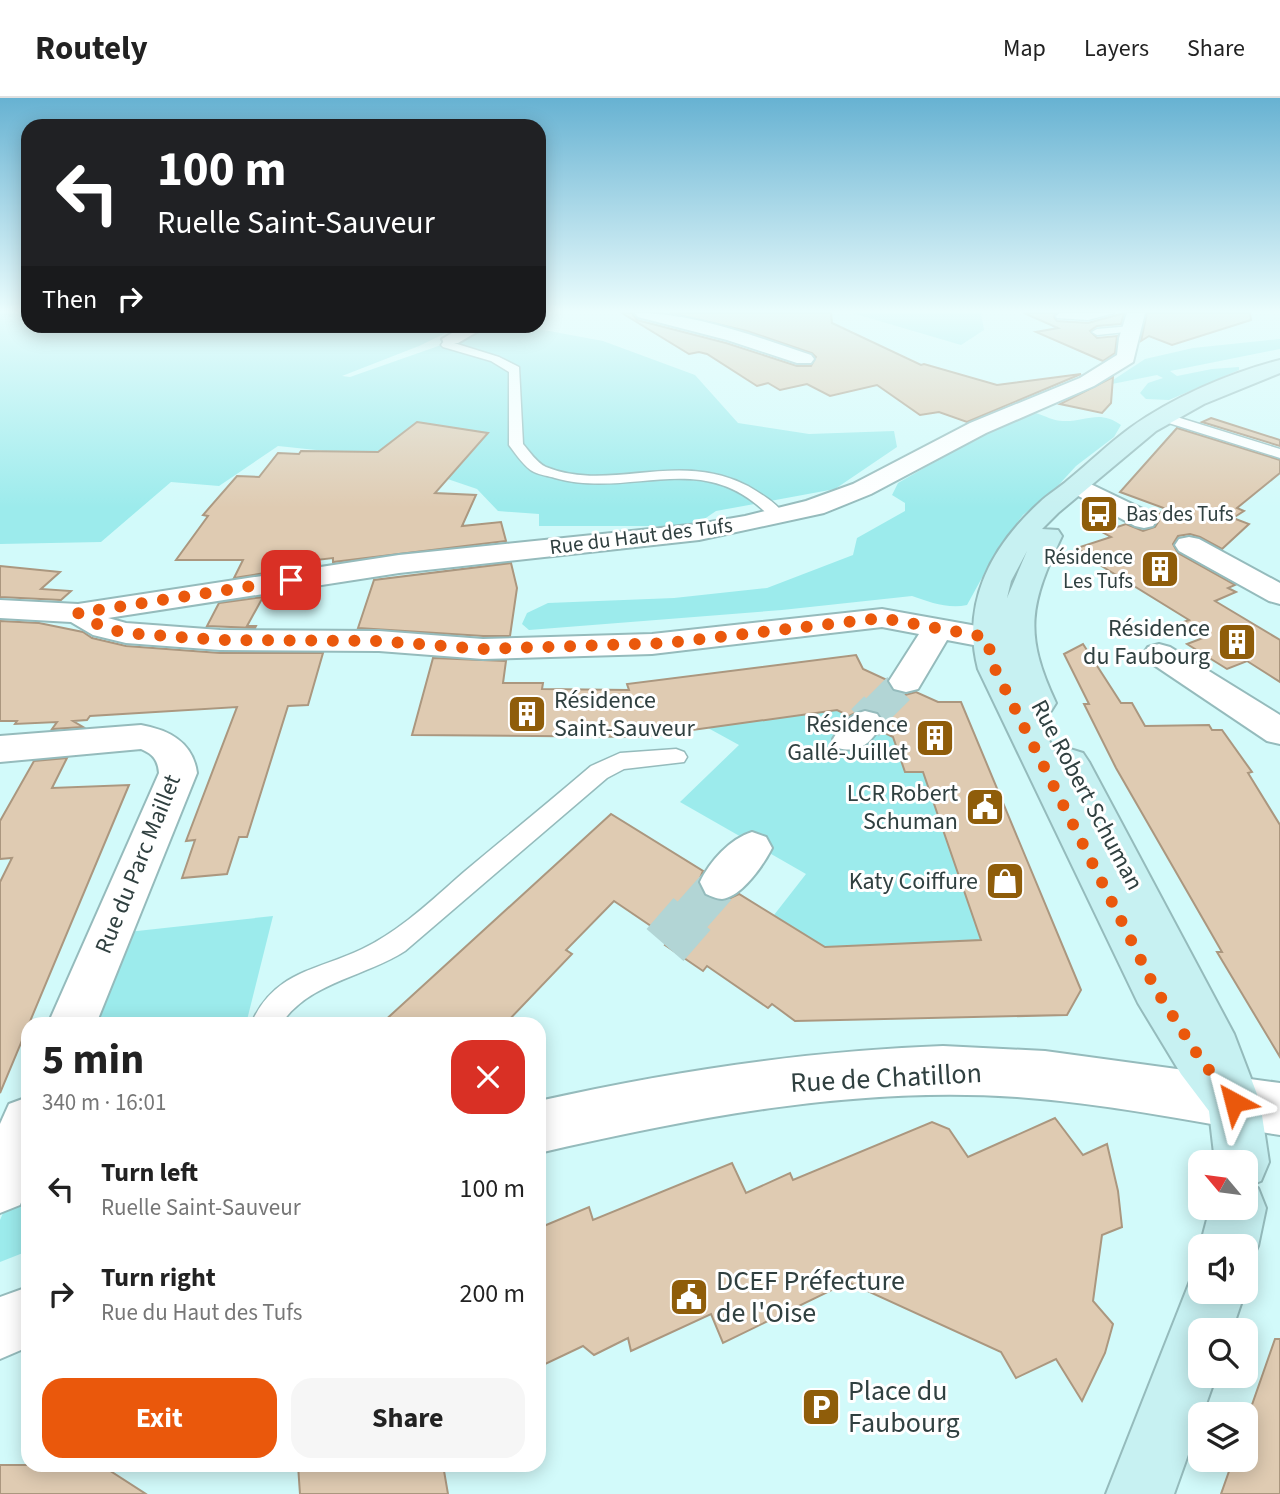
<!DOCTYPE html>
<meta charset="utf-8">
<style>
body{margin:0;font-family:"Source Sans 3",sans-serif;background:#f6f6f6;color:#222;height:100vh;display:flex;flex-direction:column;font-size:26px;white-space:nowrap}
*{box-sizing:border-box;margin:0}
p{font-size:23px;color:#767676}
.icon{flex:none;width:38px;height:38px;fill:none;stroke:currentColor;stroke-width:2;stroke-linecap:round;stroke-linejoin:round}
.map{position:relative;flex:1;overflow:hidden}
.drawer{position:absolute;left:21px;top:919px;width:525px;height:455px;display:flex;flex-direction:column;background:#fff;border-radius:21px;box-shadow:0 4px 18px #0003}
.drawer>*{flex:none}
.guide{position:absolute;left:21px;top:21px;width:525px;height:214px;border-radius:21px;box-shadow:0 4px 18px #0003;background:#202124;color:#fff;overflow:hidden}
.needle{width:46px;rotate:299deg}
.controls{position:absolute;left:1188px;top:1052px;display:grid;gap:14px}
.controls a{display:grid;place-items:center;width:70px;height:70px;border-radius:14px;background:#fff;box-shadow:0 4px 18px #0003;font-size:35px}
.pin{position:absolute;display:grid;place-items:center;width:60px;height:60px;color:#fff;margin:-30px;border-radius:14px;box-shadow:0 4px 10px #0006}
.me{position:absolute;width:77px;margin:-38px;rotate:322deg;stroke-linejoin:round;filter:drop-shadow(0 0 5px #0008)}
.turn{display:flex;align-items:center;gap:24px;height:147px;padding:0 21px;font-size:32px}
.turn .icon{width:91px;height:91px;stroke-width:2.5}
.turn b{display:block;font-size:49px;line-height:60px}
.then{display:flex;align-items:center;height:66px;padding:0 21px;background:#0003;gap:14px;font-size:26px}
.round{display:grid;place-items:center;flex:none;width:74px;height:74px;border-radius:21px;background:#f6f6f6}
.summary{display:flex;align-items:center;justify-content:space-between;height:119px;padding:0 21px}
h1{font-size:42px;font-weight:700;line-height:52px}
.action{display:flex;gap:14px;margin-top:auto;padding:14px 21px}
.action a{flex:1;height:80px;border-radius:21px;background:#ea580c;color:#fff;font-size:28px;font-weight:700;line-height:80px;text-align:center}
.action a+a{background:#f6f6f6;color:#222}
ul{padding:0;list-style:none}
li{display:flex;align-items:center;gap:21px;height:105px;padding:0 21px}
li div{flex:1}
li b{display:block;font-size:26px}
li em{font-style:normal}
header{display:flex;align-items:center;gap:42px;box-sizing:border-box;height:98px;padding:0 35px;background:#fff;border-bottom:2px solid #e0e0e0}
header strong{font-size:33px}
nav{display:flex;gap:38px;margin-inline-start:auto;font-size:24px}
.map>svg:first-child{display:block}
</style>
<header>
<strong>Routely</strong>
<nav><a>Map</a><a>Layers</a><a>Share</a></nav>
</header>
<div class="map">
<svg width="1280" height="1396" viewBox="0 0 1280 1396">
<rect width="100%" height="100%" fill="#d2fafa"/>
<g fill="#9cebec">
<path d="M0,215H28V228H460L419,248L342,278L350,279L484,232L522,228L603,243L695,277L738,325L809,336L894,333L897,349L835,391L716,413L694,428H539V416L498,413L477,391L383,359L278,348L219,388L171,384L101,444L0,446Z"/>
<path d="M852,215H981L984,232L961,247Z"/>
<path d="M1280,241V251L1170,273L1177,278L1212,271L1239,269V272L1169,302L1146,301L1140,295L1148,285L1163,280L1157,277L1112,286L1110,284L1145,261L1193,250Z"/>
<path d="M1036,315C1045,318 1054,323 1063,323C1086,324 1099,311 1121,327L1114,339L1076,368L1054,392L1023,417L1000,447L967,507C948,511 929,504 912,498L782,512L529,532L522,526L527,515L548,505L674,500L767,490L853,457L857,440L905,413V405L892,397L898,385L997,328Z"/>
<path d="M819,603L913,649H896L905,674H924L981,842L825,849L774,817L806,776L680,704L739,647L708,630Z"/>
<path d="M273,818L246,926H84L128,834Z"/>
<path d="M28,1057V1153L0,1164V1122Z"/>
</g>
<g fill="#dfcbb2" stroke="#ab977f" stroke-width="2">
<path d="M622,215H632L637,222L726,245L797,268H811L816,259L812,255L747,233L670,215H831L832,225L921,267L924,266L997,287L1081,276L967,324L939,314L920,317L877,287L830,298L807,286L780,292L768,285L757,288L707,256L699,254L689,256Z"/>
<path d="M1024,215H1056L1054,219L1057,223L1088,225L1124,215L1121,226L1097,228L1090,233L1097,240L1117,238L1115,255L1103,263L1036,234L1058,230Z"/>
<path d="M1147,215H1250L1251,222L1172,247L1149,238L1141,243Z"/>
<path d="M1113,279L1111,305L1102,315L1060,306Z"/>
<path d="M1211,320L1280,342V348L1202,324Z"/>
<path d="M417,324L488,335L435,395L476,397L462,428L501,424L506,443L333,464V460L281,466L277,473L234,480L243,462H176L208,418L203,417L237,378L259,379L278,355L299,356L301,353L378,354Z"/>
<path d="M1177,330L1280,362V375L1237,410L1244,413L1233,420L1249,426L1222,451L1200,439L1190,436L1178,438L1173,446L1178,455L1235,487L1228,490L1236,494L1215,503L1280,542V584L1247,563L1227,571L1187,546L1203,540L1181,525L1189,522L1087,459L1090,458L1077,450L1111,439L1102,434L1126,426L1143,433L1155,429L1159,423L1156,416L1169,412L1120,394Z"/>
<path d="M511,465L517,490L510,538H483L358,530L374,482Z"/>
<path d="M0,468L60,474L41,491L71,493L61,502L0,499Z"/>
<path d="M263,499L247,528H256L255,530L207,528L219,505Z"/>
<path d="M0,523L39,525L83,534L92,540L126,548L220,555H323L308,607L288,608L247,739H239L227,776L182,780L195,742L186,743L237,609L90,618L87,622L73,623L83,629L52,631L57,624L15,626L17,623H0Z"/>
<path d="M1083,546L1121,605H1132L1145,628L1209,627L1212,632H1222L1252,674L1248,675L1280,727V959L1217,854H1222L1116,670L1084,606H1089L1064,556Z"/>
<path d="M856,557L863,571L887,582L893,594L905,597L916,594L938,604H961L1081,892L1067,917L795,923L772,906L768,910L707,868L703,873L665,847L670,841L614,803L566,852L572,856L505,926H381L611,716L703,773L698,785L705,798L722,804L739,796L825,849L981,842L923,674H905L893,639L881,633L885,624L878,613L864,611L849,618L837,612L642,639L412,637L433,560L506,563L503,585H543L542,591L629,592L627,586Z"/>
<path d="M67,660L52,690L129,687L0,995V784L12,760L0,761V723L34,663Z"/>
<path d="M1055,1020L1083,1057L1107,1046L1118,1093L1122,1129L1102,1137L1093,1203L1113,1226L1105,1255L1082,1303L1056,1261L1016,1280L1001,1254L848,1184L723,1245L711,1216L631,1253L628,1240L594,1257L583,1248L539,1269V1130L589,1109L593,1122L732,1065L746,1095L790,1075L793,1082L932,1024L949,1031L968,1059Z"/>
<path d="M1275,1241H1280V1396H1221L1233,1362H1246V1324Z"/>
<path d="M0,1367H101L146,1396H0Z"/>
<path d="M298,1367H443L448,1396H300Z"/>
</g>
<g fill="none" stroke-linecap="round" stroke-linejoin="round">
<path stroke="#b2d5d5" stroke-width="32" stroke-dasharray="32 16" stroke-linecap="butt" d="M876,613L906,583"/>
<g stroke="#b2d5d5" stroke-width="39" stroke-dasharray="39 19" stroke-linecap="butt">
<path d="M865,625L878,612"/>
<path d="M691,818L721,784"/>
</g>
<path stroke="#b2d5d5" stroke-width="49" stroke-dasharray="49 24" stroke-linecap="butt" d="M665,847L692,816"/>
<g stroke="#95bbbc" stroke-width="3">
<g id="lane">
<path d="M1060,215H1114L1088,222L1057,220L1056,218Z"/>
<path d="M1131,228L1136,231L1135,233L1097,237L1092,234L1097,231Z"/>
<path d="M447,239H455L454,245L499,259L519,269L523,346C529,353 537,365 546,369C610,395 677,351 748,388C763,397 775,404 786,418L784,421H772C704,347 634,402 555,380C549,378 540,377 534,374C525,370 515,355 509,347V274L491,263L443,249L441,247Z"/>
<path d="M1164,315L1280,351V360L1159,322L1157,319Z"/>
<path d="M676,651L684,654L687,659L684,664L624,671L607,680L405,853C365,879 309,884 281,926H251C274,873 316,873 362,851C400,833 432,802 464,774C506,739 549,704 591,668L620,655Z"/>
</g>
</g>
<g stroke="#95bbbc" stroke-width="4">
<g id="street">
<path d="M635,215C695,215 754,238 811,257L814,261L811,265H797L727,242L638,219Z"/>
<path d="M1127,215H1145L1133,264L1094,288L986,335L871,396L824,415L699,442L399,475L108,520L126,525L220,532L379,533L483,541L652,536L882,511L1016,535L1027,538L1032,545L1027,552L1016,555L947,542L918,591L906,594L894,591L889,583L919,536L882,529L652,556L483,561L379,553L220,552L126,545L93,537L71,524L0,520V502L78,506L399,457L699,426L745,418L806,403L853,386L970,325L1080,280L1117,257L1119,240Z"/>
<path d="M464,228H487L458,245H444L442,241Z"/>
<path d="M1078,380L1153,416L1157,422L1153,428L1144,430L1135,428L1069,393L1065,388L1069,383Z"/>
<path d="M1189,439L1199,441L1280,485V506L1269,503L1179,453L1175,447L1179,441Z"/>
<path d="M1159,546L1170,549L1280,617V646L1267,643L1148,563L1143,556L1148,549Z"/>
<path d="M865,613L877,616L883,625C871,644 861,656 838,650L833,641C841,627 849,617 865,613Z"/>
<path d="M141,627C169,632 193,644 197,675L96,926H48L159,675C158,662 153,656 141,651L0,664V638Z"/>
<path d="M752,734L766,739L772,750C764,766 742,799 722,801C717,801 711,798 706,796L700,784C710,763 730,741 752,734Z"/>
<path d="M943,948L1045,953L1280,985V1037C1193,1024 1105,1005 1017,999C856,988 695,1019 539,1055V1003C673,973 806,953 943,948Z"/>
<path d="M28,999V1087L20,1107L0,1115V1026L9,1006Z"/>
<path d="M28,1189V1249L0,1261V1199Z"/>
</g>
</g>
<g stroke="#95bbbc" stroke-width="4">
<g id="secondary">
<path d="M1280,262V275L1204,306L1156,333L1058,415L1042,431L1058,432L1062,438C1030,506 1023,535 1056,605L1051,613L1035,615L1056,656L1070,651L1083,655L1089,664L1234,936L1260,1004L1269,1064L1261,1083L1251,1087L1258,1090L1266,1110L1258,1148L1249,1168L1246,1170V1148H1200L1210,1110H1246V1064H1215L1209,1013L1181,976L1138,905L978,571C961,505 991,449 1039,405C1048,396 1059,390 1068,382C1089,365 1108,346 1130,330C1172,300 1229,275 1280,262ZM1027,453L1007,500L1011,483Z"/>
<path d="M1200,1170V1194H1245L1232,1232H1200V1278H1216L1174,1396H1106L1194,1173Z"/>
</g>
</g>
<use href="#lane" fill="#fff" fill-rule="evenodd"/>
<use href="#street" fill="#fff" fill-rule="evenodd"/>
<use href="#secondary" fill="#c7f1f2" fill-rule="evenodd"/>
</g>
<linearGradient id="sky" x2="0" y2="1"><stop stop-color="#67b2d2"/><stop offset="0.52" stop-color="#ebfdfd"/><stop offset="1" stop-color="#ebfdfd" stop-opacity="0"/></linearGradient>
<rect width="1280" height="410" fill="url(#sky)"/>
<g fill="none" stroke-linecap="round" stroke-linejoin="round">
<path stroke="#ea580c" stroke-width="12" stroke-dasharray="0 21.6" d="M291,482L78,515L104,530L126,535L220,542L379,543L483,551L668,545L882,520L986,539L995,571L1155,890L1199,959L1234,1004"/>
</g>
<defs>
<g id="bus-square" transform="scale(2.0125)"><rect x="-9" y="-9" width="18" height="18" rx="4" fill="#8f5d0a" stroke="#fff"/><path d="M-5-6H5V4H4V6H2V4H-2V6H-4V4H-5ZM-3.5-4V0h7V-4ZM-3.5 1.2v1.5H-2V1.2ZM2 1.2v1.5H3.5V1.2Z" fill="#fff"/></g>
<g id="building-square" transform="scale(2.0125)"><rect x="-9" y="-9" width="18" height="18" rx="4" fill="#8f5d0a" stroke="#fff"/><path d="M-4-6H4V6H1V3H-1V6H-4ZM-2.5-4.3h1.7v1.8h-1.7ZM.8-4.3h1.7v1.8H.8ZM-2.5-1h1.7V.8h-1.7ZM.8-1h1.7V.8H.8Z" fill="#fff"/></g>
<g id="civic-square" transform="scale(2.0125)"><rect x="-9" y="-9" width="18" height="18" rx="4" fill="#8f5d0a" stroke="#fff"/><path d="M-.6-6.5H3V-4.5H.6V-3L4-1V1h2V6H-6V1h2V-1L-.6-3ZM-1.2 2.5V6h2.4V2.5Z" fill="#fff"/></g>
<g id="shop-square" transform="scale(2.0125)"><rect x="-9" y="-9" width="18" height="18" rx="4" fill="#8f5d0a" stroke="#fff"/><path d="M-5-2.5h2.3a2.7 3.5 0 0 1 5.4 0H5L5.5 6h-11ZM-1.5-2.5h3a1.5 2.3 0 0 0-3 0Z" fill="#fff"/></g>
<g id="parking-square" transform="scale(2.0125)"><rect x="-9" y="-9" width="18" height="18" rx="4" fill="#8f5d0a" stroke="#fff"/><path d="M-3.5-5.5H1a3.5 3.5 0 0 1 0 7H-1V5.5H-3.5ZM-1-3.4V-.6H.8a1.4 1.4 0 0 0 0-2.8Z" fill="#fff"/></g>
</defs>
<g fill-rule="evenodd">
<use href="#bus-square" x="1099" y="416"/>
<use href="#building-square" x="1160" y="471"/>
<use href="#building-square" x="1237" y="544"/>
<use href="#building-square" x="527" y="616"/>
<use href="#building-square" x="935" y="640"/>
<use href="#civic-square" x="985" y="709"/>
<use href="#shop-square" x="1005" y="783"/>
<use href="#civic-square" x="689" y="1199"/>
<use href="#parking-square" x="821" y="1309"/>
</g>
<g text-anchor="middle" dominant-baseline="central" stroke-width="6" stroke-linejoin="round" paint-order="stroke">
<g font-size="21" fill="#304040" stroke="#fff" text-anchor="start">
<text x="1126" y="416">Bas des Tufs</text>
<text x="1133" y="459" text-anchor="end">Résidence<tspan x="1133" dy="24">Les Tufs</tspan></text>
</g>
<g font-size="21" fill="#304040" stroke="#fff">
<text transform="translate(641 438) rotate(-7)">Rue du Haut des Tufs</text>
</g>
<g font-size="24" fill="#304040" stroke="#fff" text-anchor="end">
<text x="1210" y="530">Résidence<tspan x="1210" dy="28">du Faubourg</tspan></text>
<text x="554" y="602" text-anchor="start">Résidence<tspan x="554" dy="28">Saint-Sauveur</tspan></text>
<text x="908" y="626">Résidence<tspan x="908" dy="28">Gallé-Juillet</tspan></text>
<text x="958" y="695">LCR Robert<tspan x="958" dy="28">Schuman</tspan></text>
<text x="978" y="783">Katy Coiffure</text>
</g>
<g font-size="24" fill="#304040" stroke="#fff">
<text transform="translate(1087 697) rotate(62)">Rue Robert Schuman</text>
<text transform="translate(138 766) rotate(-68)">Rue du Parc Maillet</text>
</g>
<g font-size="28" fill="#304040" stroke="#fff">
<text transform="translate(886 980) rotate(-3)">Rue de Chatillon</text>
</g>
<g font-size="28" fill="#304040" stroke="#fff" text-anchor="start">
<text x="716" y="1183">DCEF Préfecture<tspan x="716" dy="32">de l'Oise</tspan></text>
<text x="848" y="1293">Place du<tspan x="848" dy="32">Faubourg</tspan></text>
</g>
</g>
</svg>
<div class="controls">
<a><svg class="needle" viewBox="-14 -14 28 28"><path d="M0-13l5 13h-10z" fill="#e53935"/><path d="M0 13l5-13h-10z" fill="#767676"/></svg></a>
<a><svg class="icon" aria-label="sound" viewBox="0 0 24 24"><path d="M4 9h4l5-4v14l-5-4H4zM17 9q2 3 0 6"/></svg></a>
<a><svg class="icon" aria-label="search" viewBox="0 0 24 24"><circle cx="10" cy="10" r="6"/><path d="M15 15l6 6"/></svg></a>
<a><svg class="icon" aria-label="layers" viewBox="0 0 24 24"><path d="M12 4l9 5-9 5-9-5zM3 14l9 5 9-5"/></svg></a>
</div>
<div class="pin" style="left:291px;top:482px;background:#d93025"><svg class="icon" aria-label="arrive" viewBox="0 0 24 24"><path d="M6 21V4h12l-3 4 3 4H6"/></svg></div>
<svg class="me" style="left:1234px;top:1004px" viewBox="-20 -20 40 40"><path d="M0-17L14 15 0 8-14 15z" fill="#ea580c" stroke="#fff" stroke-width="4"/></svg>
<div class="guide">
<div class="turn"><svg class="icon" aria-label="left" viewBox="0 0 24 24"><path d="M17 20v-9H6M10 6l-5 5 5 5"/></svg><div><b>100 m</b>Ruelle Saint-Sauveur</div></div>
<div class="then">Then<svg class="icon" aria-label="right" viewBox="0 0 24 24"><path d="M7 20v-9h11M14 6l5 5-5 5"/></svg></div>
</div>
<section class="drawer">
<div class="summary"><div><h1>5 min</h1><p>340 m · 16:01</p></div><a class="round" style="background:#d93025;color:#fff"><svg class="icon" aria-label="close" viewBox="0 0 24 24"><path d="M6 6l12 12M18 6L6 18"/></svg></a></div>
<ul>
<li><svg class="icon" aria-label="left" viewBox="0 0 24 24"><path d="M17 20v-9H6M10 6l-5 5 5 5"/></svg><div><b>Turn left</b><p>Ruelle Saint-Sauveur</p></div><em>100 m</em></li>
<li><svg class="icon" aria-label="right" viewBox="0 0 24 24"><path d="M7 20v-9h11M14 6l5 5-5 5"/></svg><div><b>Turn right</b><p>Rue du Haut des Tufs</p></div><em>200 m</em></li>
</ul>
<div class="action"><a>Exit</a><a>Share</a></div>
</section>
</div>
